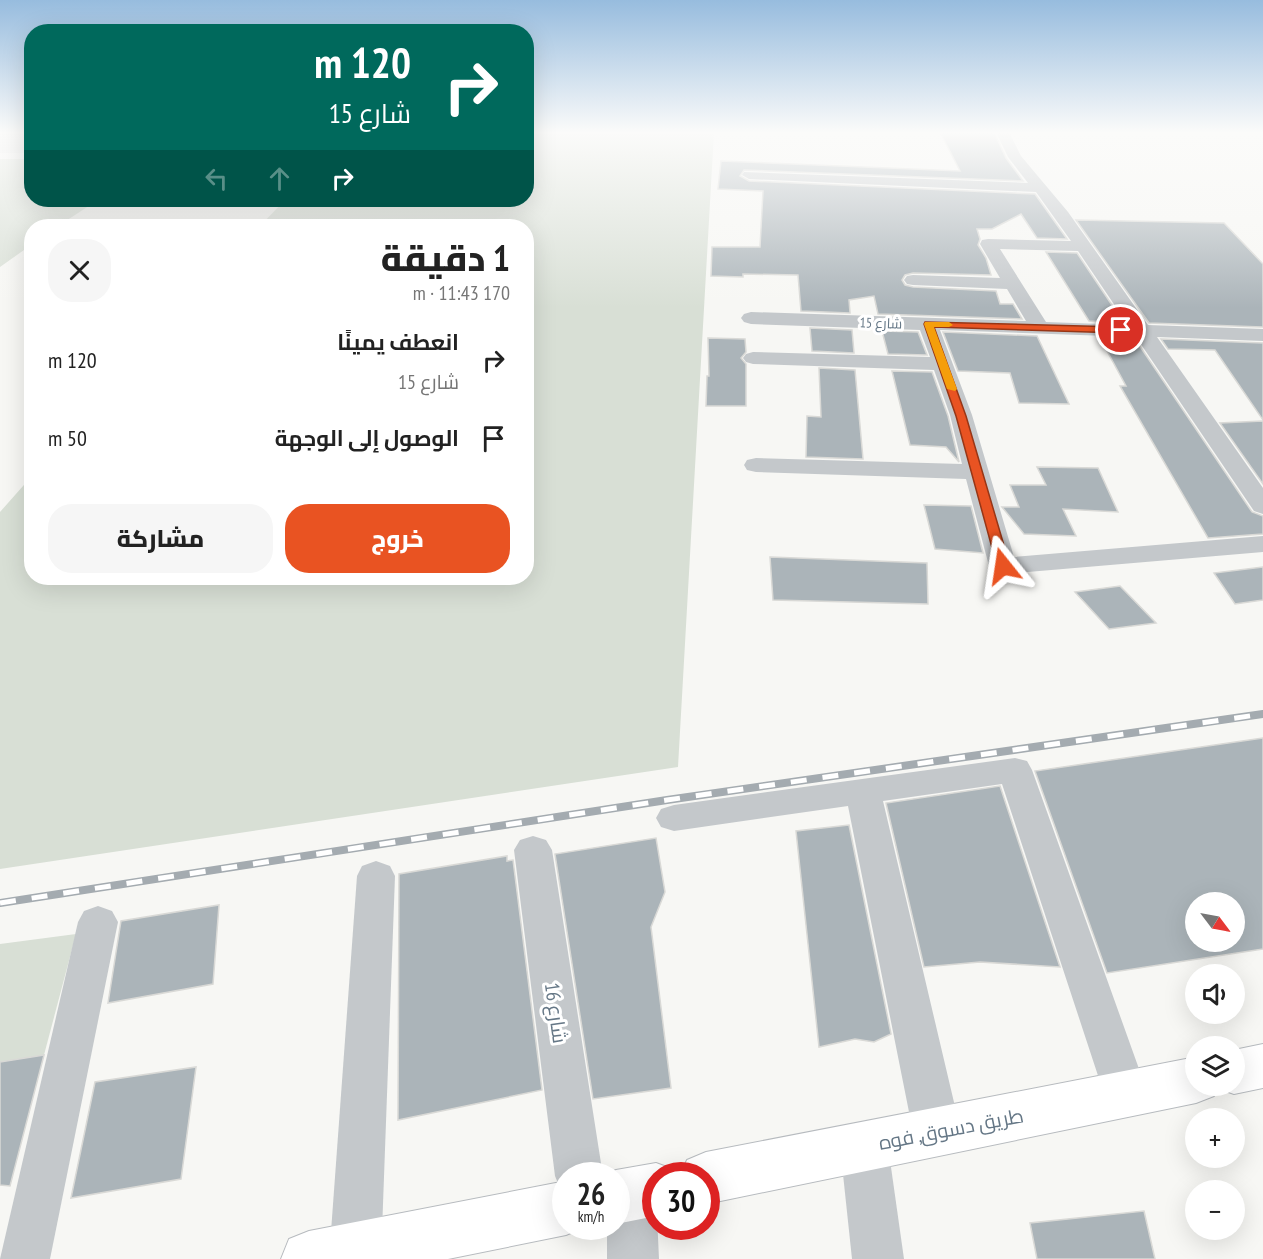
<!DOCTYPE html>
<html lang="ar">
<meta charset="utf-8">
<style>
body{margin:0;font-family:"PT Sans Narrow",Cairo,sans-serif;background:#f6f6f6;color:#222;direction:rtl;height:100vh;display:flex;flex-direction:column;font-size:22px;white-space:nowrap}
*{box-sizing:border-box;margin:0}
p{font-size:20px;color:#767676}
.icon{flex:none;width:33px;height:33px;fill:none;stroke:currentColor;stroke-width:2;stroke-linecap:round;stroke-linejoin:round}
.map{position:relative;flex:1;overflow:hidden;direction:ltr}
.details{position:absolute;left:24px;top:219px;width:510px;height:366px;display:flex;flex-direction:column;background:#fff;border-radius:24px;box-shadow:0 6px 24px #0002;direction:rtl}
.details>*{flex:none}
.guide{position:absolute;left:24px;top:24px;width:510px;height:183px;border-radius:24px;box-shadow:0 6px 24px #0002;direction:rtl;background:#00695c;color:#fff;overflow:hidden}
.needle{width:39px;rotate:122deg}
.tools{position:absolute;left:1185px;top:892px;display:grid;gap:12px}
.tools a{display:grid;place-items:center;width:60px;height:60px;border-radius:50%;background:#fff;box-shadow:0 6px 24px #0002;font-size:30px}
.speed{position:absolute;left:552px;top:1162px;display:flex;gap:12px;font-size:30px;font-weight:700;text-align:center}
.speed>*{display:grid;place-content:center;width:78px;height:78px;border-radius:50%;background:#fff;box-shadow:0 6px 24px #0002;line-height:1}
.speed small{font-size:15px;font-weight:400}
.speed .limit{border:9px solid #d22;background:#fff;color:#111}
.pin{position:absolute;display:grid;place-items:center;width:51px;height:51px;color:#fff;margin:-26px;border:3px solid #fff;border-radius:50%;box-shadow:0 2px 6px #0007}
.me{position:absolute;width:66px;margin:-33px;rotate:345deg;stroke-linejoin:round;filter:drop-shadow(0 0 4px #0008)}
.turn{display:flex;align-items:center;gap:21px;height:126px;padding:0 24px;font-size:27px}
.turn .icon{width:78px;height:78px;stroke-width:2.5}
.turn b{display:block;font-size:42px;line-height:51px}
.lanes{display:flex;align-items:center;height:57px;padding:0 24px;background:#0003;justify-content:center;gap:30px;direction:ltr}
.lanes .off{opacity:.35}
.round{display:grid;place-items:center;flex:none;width:63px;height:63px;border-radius:24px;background:#f6f6f6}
.overview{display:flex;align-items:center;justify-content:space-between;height:102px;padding:0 24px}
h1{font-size:36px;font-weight:800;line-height:45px}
.cta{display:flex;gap:12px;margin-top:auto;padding:12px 24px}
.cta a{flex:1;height:69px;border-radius:24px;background:#e95322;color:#fff;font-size:24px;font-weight:800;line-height:69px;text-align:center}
.cta a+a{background:#f6f6f6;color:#222}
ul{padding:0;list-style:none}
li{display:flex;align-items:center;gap:18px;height:78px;padding:0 24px}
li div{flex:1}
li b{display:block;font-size:22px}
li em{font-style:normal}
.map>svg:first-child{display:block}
</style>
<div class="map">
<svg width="1263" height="1259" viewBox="0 0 1263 1259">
<rect width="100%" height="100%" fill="#f7f7f4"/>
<rect fill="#e5e6e5" x="0" y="132" width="31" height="21"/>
<g fill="#d8dfd5">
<path d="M527,132H714L678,767L0,869V512L31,477L32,578H526V226H260L285,200H526Z"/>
<path d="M0,159H31L32,200H98L58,226H32L31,245L0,267Z"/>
<path d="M76,934L44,1055L0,1062V944Z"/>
</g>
<g fill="#abb4b9" stroke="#d9d9d6" stroke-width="1.5" fill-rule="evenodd">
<path d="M940,132H994L1006,158L1023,181L744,170L740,176L749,181L1035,194L1067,239L1037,238L1021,214L992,229H977L980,239L978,245L986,258L991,275L913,273L905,275L902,280L905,285L913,287L996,291L1000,304H1013L1022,319L878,314L874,296L849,300L850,313L801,311L798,275L743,274V277L711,276L712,247H760L763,191L718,189L721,161L960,171Z"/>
<path d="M1076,220L1224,223L1263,264V327L1149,323Z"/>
<path d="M1046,252L1077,253L1124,323L1089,321Z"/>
<path d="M810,328L852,330L854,353L812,351Z"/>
<path d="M882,331L918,332L927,355L888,354Z"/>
<path d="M943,332L1037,336L1069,404L1019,403L1010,373L958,371Z"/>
<path d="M708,338L745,339L746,352L741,358L746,364V406H706L707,376H709Z"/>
<path d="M1100,338L1135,339L1252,512L1263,516V534L1208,538L1120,386H1126Z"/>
<path d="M1161,339L1263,343V420L1215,350L1168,349Z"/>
<path d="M819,368L855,370L863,459L806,457L807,416L821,417Z"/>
<path d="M892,371L932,372L948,416L959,462L946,447L910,445Z"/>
<path d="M1263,421V484L1220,423Z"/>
<path d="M1037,467L1098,468L1118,512L1063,509L1076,536L1024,534L1002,507H1019L1010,485H1046Z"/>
<path d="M924,505L971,506L983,553L935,549Z"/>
<path d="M770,557L927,563L928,604L773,600Z"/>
<path d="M1263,567V600L1235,604L1214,573Z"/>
<path d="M1120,586L1156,623L1109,629L1075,592Z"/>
<path d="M1263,738V949L1107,973L1035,771ZM1196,903H1234V942H1196Z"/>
<path d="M1000,786L1060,967L980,962L924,967L886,803Z"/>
<path d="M849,825L891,1034L874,1042L855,1039L819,1047L796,831Z"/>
<path d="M656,838L665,892L651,927L671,1088L593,1099L555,854Z"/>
<path d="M507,856V861L513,860L542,1090L398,1120L399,874Z"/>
<path d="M219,905L213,984L108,1003L121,921Z"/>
<path d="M44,1055L10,1186L0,1185V1062Z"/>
<path d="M196,1067L181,1179L71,1198L95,1082Z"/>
<path d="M1144,1211L1155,1259H1037L1030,1223Z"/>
</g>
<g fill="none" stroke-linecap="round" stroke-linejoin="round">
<g stroke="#b7bbbf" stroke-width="2">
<g id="primary">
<path d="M1263,1044V1088L1234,1094L1217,1088L1214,1096L1196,1103L706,1204V1176H680L687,1160L706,1152L1196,1057V1086H1234V1050Z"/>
<path d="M656,1163L675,1170L677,1176H656V1216L616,1224V1176H602L616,1170Z"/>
<path d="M566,1181V1227H585L566,1235L448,1259H281L289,1239L309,1231Z"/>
</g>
</g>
<g fill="#c4c8cb" fill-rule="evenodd">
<path d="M996,132H1009L1021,156L1068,212L1148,325L1263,329V341L1157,337L1263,488V514L1254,511L1136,337L940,330L972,415L1014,557L1263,536V552L1003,574L993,572L989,566L966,479L756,472L747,470L744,465L747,460L756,458L962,464L950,415L934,370L753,364L746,362L743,358L746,354L753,352L930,357L920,330L751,324L744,322L741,318L744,314L751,312L1026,321L1007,289L913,285L907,284L904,280L907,276L913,275L1000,278L980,244L982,240L988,239L1071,241L1036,192L749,179L742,175L744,172L1028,183L1008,157ZM1000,249L1078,251L1128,325L1046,322Z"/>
<path d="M1015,758L1027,761L1032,770L1148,1094L1141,1109L1125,1115L1109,1109L1002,784L883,801L961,1132L954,1148L937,1154L920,1148L913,1132L848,806L674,831L661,827L656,818L661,809L674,805Z"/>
<path d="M533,836L546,840L552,850L603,1176H566V1194L562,1193L555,1176L514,850L520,840Z"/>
<path d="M376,861L390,866L395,876L381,1259H329L357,876L362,866Z"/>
<path d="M98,906L112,911L118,922L50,1259H0L78,922L84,911Z"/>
<path d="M864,1123L881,1130L888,1146L904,1259H852L840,1146L847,1130Z"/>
<path d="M631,1170L648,1177L656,1194L659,1259H607V1227H616V1176Z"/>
</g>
<use href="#primary" fill="#fff" fill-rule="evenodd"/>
<g stroke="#a4abb0" stroke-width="8">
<path id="rail" d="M0,903L667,800L1263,714"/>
</g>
<use href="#rail" stroke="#fff" stroke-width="5" stroke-dasharray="16" stroke-linecap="butt"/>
</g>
<linearGradient id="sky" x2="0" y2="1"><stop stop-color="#97bcde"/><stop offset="0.43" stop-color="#fbfbfa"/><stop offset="1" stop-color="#fbfbfa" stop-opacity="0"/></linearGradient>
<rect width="1263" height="308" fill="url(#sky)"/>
<path fill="#e95322" stroke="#973616" stroke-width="1.5" d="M925,322L1121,327L1125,330L1121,333L934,327L966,416L1010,566L1008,569L1003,570L997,566L956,416L924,324Z"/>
<path fill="#f59e0b" d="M925,322H949L953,325L949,327H934L957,389L955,391L947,389L924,324Z"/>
<g text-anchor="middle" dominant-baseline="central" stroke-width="6" stroke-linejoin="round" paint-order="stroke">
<g font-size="14" fill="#657786" stroke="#fff">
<text transform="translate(881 323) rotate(2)">شارع 15</text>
</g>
<g font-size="20" fill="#657786" stroke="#fff">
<text transform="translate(556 1013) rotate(82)">شارع 16</text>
<text transform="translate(951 1129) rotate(-11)">طريق دسوق, فوه</text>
</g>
</g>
</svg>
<div class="tools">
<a><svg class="needle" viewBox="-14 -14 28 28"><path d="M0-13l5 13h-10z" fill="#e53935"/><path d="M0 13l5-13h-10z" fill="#767676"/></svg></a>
<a><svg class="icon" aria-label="sound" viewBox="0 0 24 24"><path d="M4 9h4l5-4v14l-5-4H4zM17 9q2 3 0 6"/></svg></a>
<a><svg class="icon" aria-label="layers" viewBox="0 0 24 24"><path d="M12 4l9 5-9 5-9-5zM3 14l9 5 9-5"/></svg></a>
<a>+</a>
<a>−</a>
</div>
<div class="speed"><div>26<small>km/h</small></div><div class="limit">30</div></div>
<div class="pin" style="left:1121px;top:330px;background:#d93025"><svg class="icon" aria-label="arrive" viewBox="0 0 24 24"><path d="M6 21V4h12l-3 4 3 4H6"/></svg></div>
<svg class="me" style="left:1003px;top:566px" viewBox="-20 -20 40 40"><path d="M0-17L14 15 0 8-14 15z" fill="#e95322" stroke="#fff" stroke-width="4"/></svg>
<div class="guide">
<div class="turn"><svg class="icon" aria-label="right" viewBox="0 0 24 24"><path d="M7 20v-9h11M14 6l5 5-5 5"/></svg><div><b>120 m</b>شارع 15</div></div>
<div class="lanes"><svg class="icon off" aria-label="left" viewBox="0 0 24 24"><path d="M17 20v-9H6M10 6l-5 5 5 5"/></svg><svg class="icon off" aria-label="ahead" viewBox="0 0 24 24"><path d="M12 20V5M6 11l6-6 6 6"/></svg><svg class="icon" aria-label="right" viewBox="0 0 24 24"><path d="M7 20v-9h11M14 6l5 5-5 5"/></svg></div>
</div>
<section class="details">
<div class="overview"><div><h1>1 دقيقة</h1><p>170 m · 11:43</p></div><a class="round"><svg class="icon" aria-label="close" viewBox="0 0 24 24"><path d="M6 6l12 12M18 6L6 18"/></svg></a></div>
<ul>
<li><svg class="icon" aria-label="right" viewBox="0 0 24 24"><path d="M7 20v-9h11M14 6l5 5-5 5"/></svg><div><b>انعطف يمينًا</b><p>شارع 15</p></div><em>120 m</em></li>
<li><svg class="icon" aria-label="arrive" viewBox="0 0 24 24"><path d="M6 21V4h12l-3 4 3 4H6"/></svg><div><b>الوصول إلى الوجهة</b></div><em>50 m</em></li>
</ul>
<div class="cta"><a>خروج</a><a>مشاركة</a></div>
</section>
</div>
